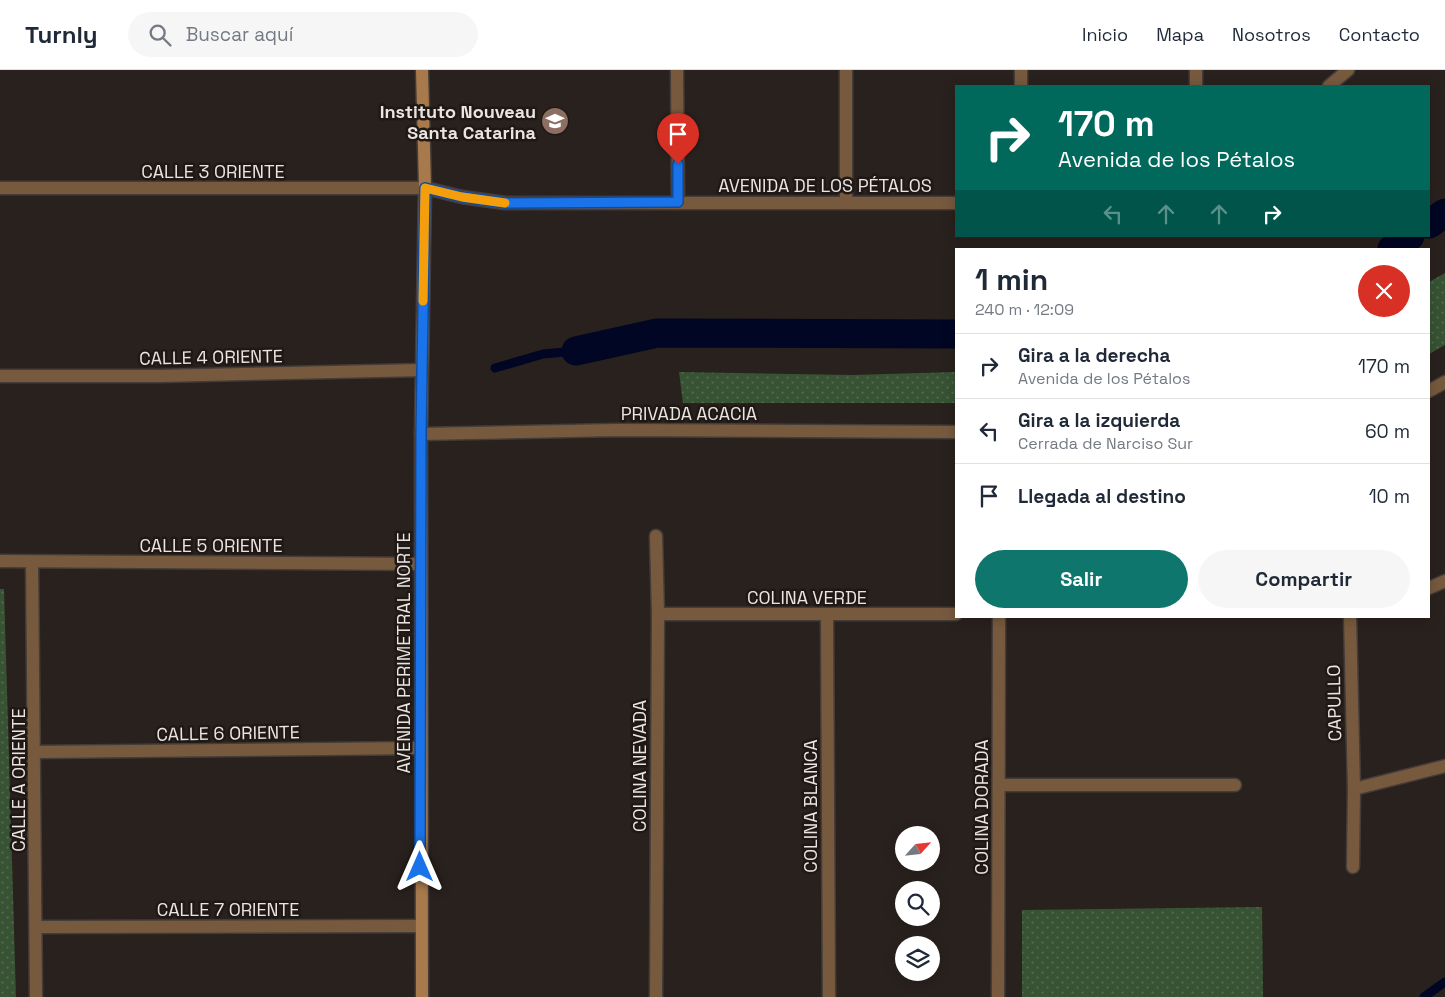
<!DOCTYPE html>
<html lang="es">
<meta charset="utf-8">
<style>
body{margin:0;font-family:"Space Grotesk",sans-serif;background:#f6f6f7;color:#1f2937;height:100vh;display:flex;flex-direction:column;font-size:19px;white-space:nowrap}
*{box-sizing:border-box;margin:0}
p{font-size:16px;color:#747a83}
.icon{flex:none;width:28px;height:28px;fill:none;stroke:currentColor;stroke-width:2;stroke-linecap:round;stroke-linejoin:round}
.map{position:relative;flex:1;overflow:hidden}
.drawer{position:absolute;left:955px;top:178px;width:475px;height:370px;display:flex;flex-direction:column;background:#fff;border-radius:0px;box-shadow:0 2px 12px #0003}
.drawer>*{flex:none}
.banner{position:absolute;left:955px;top:15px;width:475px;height:152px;border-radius:0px;box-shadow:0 2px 12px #0003;background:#00695c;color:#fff;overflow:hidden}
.needle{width:32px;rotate:63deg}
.controls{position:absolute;left:895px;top:756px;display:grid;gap:10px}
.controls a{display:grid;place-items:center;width:45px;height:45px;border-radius:50%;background:#fff;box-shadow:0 2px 12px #0003;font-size:25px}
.pin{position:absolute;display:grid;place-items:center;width:42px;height:42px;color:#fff;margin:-51px -21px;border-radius:50% 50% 50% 0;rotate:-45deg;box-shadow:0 0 5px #0007}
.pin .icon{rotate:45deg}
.me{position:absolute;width:55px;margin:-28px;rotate:0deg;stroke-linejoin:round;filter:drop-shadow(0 0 4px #0008)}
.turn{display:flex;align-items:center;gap:18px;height:105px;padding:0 20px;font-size:22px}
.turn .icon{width:65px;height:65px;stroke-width:2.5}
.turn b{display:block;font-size:35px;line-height:42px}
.lanes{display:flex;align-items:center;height:48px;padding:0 20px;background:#0003;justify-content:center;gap:25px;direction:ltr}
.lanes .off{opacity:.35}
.round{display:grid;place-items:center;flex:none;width:52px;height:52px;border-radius:26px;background:#f6f6f7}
.head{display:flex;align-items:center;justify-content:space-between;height:85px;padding:0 20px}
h1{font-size:30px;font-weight:600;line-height:38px}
.action{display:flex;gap:10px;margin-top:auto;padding:10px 20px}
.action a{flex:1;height:58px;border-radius:30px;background:#0f766e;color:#fff;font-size:20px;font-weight:600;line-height:58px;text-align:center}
.action a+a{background:#f6f6f7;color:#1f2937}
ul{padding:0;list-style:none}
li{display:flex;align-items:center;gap:15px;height:65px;padding:0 20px;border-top:1px solid #e0e1e3}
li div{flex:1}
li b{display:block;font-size:19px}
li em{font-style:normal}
header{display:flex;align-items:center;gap:30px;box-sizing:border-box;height:70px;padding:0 25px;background:#fff;border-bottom:1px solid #e0e1e3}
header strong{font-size:24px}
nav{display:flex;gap:28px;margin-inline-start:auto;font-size:18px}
.search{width:350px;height:45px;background:#f6f6f7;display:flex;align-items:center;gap:12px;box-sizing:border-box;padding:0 18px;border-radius:28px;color:#747a83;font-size:19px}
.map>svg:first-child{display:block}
</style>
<header>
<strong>Turnly</strong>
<div class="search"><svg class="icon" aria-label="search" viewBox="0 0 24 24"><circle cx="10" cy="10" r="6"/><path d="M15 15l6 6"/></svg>Buscar aquí</div>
<nav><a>Inicio</a><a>Mapa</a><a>Nosotros</a><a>Contacto</a></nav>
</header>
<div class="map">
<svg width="1445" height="927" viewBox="0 0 1445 927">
<defs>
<pattern id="park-dots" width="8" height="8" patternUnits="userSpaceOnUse" patternTransform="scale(1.25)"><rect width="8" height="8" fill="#375333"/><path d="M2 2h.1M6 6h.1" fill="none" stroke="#546c50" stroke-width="1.8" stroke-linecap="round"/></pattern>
</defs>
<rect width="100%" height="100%" fill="#29211d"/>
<g fill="url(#park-dots)">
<path d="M1445,203V275L1429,284V212Z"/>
<path d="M679,302L852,305L956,302V333H683Z"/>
<path d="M0,519H4L16,927H0Z"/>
<path d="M1262,837L1263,927H1022V840Z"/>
</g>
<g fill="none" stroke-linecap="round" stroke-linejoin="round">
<g stroke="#000623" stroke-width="9">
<path d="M495,298L543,284L576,281"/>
<path d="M1424,927L1445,912"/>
</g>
<g stroke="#000623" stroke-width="29">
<path d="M1429,154L1445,143"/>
<path d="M1392,179L1410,166"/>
<path d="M576,281L657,263L956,264"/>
</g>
<g stroke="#443c39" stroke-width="15">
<g id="street">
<path d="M677,0L678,132"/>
<path d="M1196,0V16"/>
<path d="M1021,16V0"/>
<path d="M1329,16L1348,0"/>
<path d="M0,118H425L462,127L505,133H956"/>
<path d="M846,133V0"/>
<path d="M0,306H159L422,300"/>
<path d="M1429,321L1445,312"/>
<path d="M421,364L616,360L956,362"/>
<path d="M0,491L421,494"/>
<path d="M32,492L36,927"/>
<path d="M1429,518L1445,511"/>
<path d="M658,544H956"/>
<path d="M827,544L829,927"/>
<path d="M1350,546L1354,719L1353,797"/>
<path d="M35,682L421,678"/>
<path d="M999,715H1235"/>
<path d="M1354,719L1445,696"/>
<path d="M36,857L420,856"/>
<path d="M656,927L658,544L656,466"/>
<path d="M998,927L999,546"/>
</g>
</g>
<g stroke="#443c39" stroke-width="15">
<path id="secondary" d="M422,0L425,118L421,364L422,927"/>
</g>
<use href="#street" stroke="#775a3e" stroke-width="12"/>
<use href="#secondary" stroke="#a7794b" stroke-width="12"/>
</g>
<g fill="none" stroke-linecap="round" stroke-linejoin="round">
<g stroke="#114b97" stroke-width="12">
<path id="route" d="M420,797L421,364L425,118L462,127L505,133L678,132V94"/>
</g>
<use href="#route" stroke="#1a73e8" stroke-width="9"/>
<path stroke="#f59e0b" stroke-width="9" d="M423,231L425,118L462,127L505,133"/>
</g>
<defs>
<g id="school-disc" transform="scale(1.4375)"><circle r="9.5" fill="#8d6e63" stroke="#1f1814"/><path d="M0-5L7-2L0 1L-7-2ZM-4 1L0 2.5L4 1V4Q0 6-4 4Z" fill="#fff"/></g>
</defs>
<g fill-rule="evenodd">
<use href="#school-disc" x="555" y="51"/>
</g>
<g text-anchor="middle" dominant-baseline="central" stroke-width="5" stroke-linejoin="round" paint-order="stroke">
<g font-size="18" font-weight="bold" fill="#eae5e2" stroke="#1f1814" text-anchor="end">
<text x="536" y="41">Instituto Nouveau<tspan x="536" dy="21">Santa Catarina</tspan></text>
</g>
<g font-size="18" fill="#eae5e2" stroke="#1f1814">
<text x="213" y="101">CALLE 3 ORIENTE</text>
<text x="825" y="115">AVENIDA DE LOS PÉTALOS</text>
<text transform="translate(211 287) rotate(-1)">CALLE 4 ORIENTE</text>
<text x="689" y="343">PRIVADA ACACIA</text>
<text x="211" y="475">CALLE 5 ORIENTE</text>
<text x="807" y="527">COLINA VERDE</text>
<text transform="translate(403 583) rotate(-90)">AVENIDA PERIMETRAL NORTE</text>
<text transform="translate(1334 633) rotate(-91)">CAPULLO</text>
<text transform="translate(228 663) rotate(-1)">CALLE 6 ORIENTE</text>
<text transform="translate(639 696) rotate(-90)">COLINA NEVADA</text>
<text transform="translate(18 710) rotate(-90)">CALLE A ORIENTE</text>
<text transform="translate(810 736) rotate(-90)">COLINA BLANCA</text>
<text transform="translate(981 737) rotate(-90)">COLINA DORADA</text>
<text x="228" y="839">CALLE 7 ORIENTE</text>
</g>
</g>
</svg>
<div class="controls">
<a><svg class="needle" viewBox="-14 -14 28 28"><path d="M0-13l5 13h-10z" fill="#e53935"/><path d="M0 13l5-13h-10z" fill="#747a83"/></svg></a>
<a><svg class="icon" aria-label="search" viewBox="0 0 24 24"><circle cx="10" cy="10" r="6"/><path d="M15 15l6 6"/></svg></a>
<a><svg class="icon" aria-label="layers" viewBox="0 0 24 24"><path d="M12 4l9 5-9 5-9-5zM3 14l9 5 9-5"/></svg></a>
</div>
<div class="pin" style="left:678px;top:94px;background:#d93025"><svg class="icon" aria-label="arrive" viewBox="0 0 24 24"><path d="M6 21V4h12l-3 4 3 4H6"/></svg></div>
<svg class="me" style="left:420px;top:797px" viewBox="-20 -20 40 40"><path d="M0-17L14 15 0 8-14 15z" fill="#1a73e8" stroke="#fff" stroke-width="4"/></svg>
<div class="banner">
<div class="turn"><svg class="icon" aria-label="right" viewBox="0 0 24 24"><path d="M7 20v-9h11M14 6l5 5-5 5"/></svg><div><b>170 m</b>Avenida de los Pétalos</div></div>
<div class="lanes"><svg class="icon off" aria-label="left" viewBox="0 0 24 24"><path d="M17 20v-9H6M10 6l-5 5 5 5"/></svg><svg class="icon off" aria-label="ahead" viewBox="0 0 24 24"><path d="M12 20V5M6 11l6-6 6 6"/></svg><svg class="icon off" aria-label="ahead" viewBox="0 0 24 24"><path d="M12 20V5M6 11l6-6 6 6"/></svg><svg class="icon" aria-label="right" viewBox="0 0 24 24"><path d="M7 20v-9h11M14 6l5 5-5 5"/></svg></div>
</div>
<section class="drawer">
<div class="head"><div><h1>1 min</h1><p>240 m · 12:09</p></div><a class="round" style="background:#d93025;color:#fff"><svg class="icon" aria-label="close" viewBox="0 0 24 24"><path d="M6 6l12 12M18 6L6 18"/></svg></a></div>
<ul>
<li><svg class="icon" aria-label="right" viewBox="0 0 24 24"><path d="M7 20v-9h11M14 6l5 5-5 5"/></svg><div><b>Gira a la derecha</b><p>Avenida de los Pétalos</p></div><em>170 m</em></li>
<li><svg class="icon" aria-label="left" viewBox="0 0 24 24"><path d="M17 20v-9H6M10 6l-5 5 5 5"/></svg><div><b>Gira a la izquierda</b><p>Cerrada de Narciso Sur</p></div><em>60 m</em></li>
<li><svg class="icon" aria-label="arrive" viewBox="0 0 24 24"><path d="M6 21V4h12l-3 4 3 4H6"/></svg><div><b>Llegada al destino</b></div><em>10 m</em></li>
</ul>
<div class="action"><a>Salir</a><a>Compartir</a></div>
</section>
</div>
